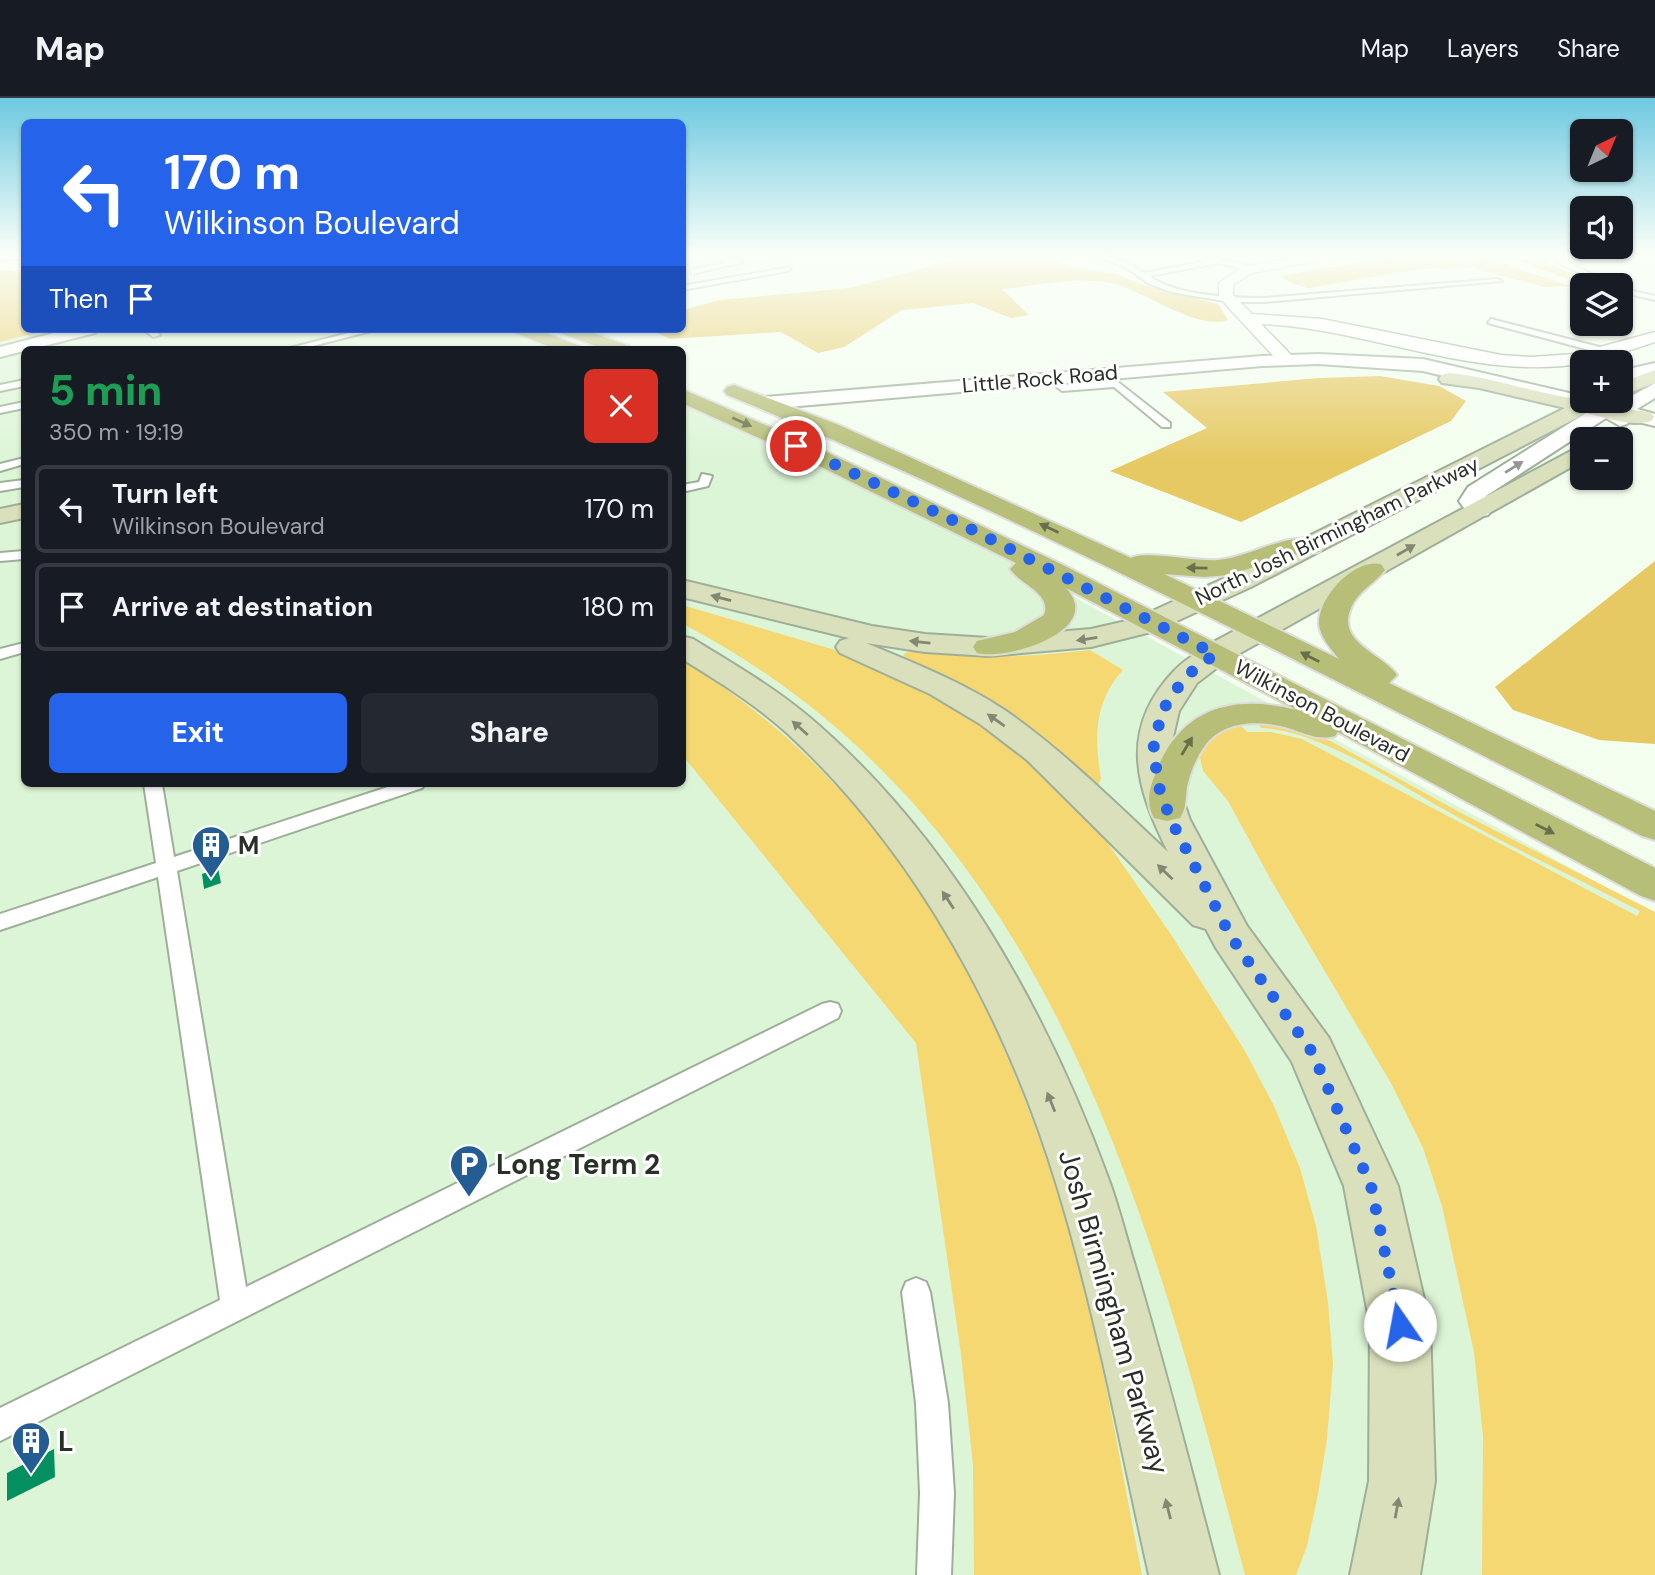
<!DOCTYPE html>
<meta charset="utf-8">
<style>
body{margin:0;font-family:"DM Sans",sans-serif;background:#242831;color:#f1f3f6;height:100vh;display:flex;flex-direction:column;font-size:26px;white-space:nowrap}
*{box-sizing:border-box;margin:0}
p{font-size:23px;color:#9ea1a6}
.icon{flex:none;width:38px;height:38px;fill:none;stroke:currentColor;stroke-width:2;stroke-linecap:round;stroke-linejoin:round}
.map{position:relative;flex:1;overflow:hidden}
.drawer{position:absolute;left:21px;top:248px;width:665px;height:441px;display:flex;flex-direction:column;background:#171b24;border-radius:10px;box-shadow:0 2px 5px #0004}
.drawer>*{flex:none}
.hud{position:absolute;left:21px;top:21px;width:665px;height:214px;border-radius:10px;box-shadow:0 2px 5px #0004;background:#2563eb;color:#fff;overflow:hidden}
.needle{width:46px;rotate:43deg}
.tools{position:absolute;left:1570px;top:21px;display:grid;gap:14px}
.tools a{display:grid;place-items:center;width:63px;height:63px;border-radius:10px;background:#171b24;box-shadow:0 2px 5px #0004;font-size:35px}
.pin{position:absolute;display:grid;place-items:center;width:60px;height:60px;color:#fff;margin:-30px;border:4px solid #fff;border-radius:50%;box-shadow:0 2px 7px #0007}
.me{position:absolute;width:77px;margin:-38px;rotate:348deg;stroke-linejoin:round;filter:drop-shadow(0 0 5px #0008)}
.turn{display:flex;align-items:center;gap:24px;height:147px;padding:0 28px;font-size:32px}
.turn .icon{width:91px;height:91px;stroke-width:2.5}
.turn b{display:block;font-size:49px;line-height:60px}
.then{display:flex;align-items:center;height:66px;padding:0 28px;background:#0003;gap:14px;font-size:26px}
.round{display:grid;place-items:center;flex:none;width:74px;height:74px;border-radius:10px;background:#242831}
.summary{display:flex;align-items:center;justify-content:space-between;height:119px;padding:0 28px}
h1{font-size:42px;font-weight:800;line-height:52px;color:#1e9e55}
.action{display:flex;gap:14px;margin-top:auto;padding:14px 28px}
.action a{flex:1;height:80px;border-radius:10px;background:#2563eb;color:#fff;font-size:28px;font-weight:800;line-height:80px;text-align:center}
.action a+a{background:#242831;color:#f1f3f6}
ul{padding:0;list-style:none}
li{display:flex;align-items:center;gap:21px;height:88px;margin:0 14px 10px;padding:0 14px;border:4px solid #363941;border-radius:10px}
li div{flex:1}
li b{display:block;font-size:26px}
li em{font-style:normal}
header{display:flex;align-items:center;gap:42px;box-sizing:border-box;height:98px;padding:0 35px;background:#171b24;border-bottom:2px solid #363941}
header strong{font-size:33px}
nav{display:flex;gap:38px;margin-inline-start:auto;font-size:24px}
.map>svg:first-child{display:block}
</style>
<header>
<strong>Map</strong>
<nav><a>Map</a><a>Layers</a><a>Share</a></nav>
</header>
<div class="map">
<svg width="1655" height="1477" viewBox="0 0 1655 1477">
<rect width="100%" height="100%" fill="#f3feef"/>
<g fill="#ddf5d7">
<path d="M683,157H802L683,186Z"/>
<path d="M52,231H507L560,252H24V686H682L683,301L882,394L1655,816V1477H0V244Z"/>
</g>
<g fill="#f5d872">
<path d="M682,507L852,557L922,587L1026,656L1096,728L1172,838L1245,953L1274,1008L1300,1070L1316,1128L1328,1204L1333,1266L1327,1341L1318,1396L1307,1448L1296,1477H1245C1147,1109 1050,718 683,526Z"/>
<path d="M1090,552L1123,572C1094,604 1094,640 1101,680L1098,687H1094L958,587L903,558L905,555L914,553C974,562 1031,559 1090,552Z"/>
<path d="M682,562C892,692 997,893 1066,1123C1100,1239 1119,1359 1142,1477H974L973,1367L961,1256L916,945L683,658Z"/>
<path d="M1258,624C1284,626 1308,633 1332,644L1463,716L1655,814V1477H1482L1483,1338L1474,1254L1442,1108L1423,1050L1392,987L1271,782L1228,703L1203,673L1199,655L1213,635L1238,625L1247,634H1271L1302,641L1637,818L1640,813C1578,781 1515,751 1454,717C1400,688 1321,632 1261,630Z"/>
</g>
<g fill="#e6c962">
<path d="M971,157H1049L1045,159L1070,169L1113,175L1144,187L1218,206L1228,222C1196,233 1144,192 1111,185C1076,178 1036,188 1002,191L1029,217L1011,220L973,205L902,212L844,249L818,255L781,234L670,241L649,231H682L683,212L719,202L850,190Z"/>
<path d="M1403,157H1477L1570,188L1545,189L1469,169L1414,172L1309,190L1293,186L1280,178Z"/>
<path d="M1533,160L1539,161L1597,187H1585L1516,162Z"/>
<path d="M0,171L24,175V231H52L0,244Z"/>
<path d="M1380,278L1439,288L1466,303L1451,323L1241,424L1110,373L1207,330L1163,294L1318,280Z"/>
<path d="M1655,463V646L1599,642L1513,612L1495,589Z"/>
</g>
<g fill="#038f60">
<path d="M218,770L221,785L204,791L202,776Z"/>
<path d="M54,1351L55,1379L7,1403V1375Z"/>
</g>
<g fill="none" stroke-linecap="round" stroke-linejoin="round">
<g stroke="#9eaf99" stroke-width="4">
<g id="service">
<path d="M709,157H718L742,164L692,176V172L729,164Z"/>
<path d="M1093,157C1110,156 1130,165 1144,175L1208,163L1206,161L1209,159L1256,169L1253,173L1218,165L1149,178C1177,198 1230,200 1264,200L1498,181L1502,183L1264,204H1230L1171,194L1148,185L1127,170Z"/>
<path d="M1557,157H1563L1561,161L1615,187H1605L1555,163Z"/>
<path d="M791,169L788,173L682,192V188Z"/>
<path d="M1620,190L1655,198V202L1620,194Z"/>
<path d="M1491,221L1611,252L1612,254L1608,257L1488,225Z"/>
<path d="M143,231H153L160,237L153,239Z"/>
<path d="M364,231H379L297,252H282Z"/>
<path d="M1104,273L1170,325V329H1162L1114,289L1062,293L1045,280L1053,278L1064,287L1108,284L1099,276Z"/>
<path d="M24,282V288L0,293V287Z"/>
<path d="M24,304V310L0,315V309Z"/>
<path d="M24,360V366L0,373V366Z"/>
<path d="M702,376L712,378L708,388L682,394V387L699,384Z"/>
<path d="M24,382V389L0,393V385Z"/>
<path d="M24,453V461L0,463V455Z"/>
<path d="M24,545V554L0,561V551Z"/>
<path d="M144,686H162L174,759L397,686H425L422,690L177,773L246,1189L822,906L830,904L838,906L841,913L838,920L0,1343V1310L220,1202L158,779L0,832V816L156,765Z"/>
<path d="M916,1180L926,1184L930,1194L948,1305L954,1395L951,1477H917L920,1395L916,1305L902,1194L906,1184Z"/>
</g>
</g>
<g stroke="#9eaf99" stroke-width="3">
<g id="minor">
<path d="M0,157H24V161L0,162Z"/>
<path d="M1308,157H1334L1327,161L1252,175L1233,187V197L1252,216L1322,221L1501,257L1531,259L1574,256L1655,234V244C1624,254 1594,265 1563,268C1460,277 1363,230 1261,226L1295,261L1292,265H1280L1228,209L1219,197V185L1243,169Z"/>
</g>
</g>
<g stroke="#9eaf99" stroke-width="4">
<g id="tertiary">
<path d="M69,231H97L95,235L0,259V249Z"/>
<path d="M1318,256L1423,261L1582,298V303L1617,306L1655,285V300L1637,311L1655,316V328L1630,322L1627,326L1620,328L1606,320L1486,398L1484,402L1491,412L1488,417C1473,421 1467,415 1459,403L1468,389L1589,313L1423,273L1318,266L1262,268L765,311L758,309L755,305L758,301L765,299L1262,258Z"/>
<path d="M1655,265V277L1620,285V273Z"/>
</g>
</g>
<g stroke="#9eaf99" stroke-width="4">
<g id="secondary">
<path d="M1655,272V285L1620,298V285Z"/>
<path d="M1449,275C1501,280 1554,303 1605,303L1602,307C1619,311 1635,311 1651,315L1654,319L1651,323C1630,329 1608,320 1586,315L1251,489L1155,533L1091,549L988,558L925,554L866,545C914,565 963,584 1006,613C1065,654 1116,706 1168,754C1136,690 1118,632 1174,573C1182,564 1194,557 1204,549L1582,347V363L1226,563L1197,585L1179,613L1170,652L1173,673L1190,722L1247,828L1329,940L1390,1070L1398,1088L1430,1227L1435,1383L1420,1477H1350L1369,1383L1370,1227L1344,1088L1292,964L1216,850L1206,831L1193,827L1027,662L980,626L930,596L840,555L836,549L840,543L849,540L682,499V482L872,528L925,536L988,540L1091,531L1135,521L1231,477L1565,310L1479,290L1442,285L1439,281L1442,277Z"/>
<path d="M24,406V420L0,425V411Z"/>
<path d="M682,538L693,541C732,565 772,588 808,618C950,738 1047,912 1110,1085C1120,1113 1127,1142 1136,1171C1166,1272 1192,1375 1219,1477H1149C1120,1347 1096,1215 1057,1088C1006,920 916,754 787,635C755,606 718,583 682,561Z"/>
</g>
</g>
<g stroke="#dddedc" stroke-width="4">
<g id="primary">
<path d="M513,231H536L580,248L583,252H558L515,235Z"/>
<path d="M558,231H582L629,248L632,252H607L560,235Z"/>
<path d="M734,287L839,327L1131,460C1145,452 1196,464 1218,462C1253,459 1283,434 1319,442L1323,448L1319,454L1292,457L1229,477L1204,479L1164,476L1339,561C1331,551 1321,540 1319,527C1317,500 1354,460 1381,466L1385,472C1376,484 1362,491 1354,504C1331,544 1381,554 1397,577L1389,585L1655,713V742L1642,738C1339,586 1040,425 727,297L724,293L727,289Z"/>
<path d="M682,291L814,348L1061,466L1655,770V803L1641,798L1338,634L1335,638C1317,643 1305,635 1288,630C1259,622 1223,622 1204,649C1196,660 1190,675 1187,689C1185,700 1187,709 1180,720L1167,723L1154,720C1145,705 1150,689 1156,674C1181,609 1234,596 1297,612L1066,490C1106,533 1006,563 977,555L973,549L977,543L1015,534L1044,517C1052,495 1021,487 1010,471L1016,465L799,358L682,305Z"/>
</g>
</g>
<use href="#service" fill="#fff" fill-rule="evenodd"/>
<use href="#minor" fill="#fff" fill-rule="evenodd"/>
<use href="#tertiary" fill="#fff" fill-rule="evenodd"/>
<use href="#secondary" fill="#dadfbc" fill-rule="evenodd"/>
<use href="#primary" fill="#b6be78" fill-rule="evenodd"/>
</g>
<defs><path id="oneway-solid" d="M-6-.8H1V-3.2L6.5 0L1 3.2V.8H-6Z" transform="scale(1.75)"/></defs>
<g fill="#68704b">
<use href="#oneway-solid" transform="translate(742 324) rotate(24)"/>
<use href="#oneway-solid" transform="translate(1049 430) rotate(-155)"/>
<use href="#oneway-solid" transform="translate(1197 470) rotate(-179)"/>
<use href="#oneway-solid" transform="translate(1310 559) rotate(-153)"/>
<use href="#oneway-solid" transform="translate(1187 648) rotate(-59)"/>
<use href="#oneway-solid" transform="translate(1545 731) rotate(27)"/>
</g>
<use fill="#949893" href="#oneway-solid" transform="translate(1514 369) rotate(-32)"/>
<g fill="#828872">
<use href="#oneway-solid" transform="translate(1406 452) rotate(-30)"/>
<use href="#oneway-solid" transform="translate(721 500) rotate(-165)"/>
<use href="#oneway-solid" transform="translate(1087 541) rotate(171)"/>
<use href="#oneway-solid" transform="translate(920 544) rotate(-174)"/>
<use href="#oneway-solid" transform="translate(996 622) rotate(-145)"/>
<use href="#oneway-solid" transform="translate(800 630) rotate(-138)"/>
<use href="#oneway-solid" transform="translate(1165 774) rotate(-136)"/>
<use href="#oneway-solid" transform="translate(948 802) rotate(-123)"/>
<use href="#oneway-solid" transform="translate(1051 1004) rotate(-112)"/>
<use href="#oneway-solid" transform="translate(1397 1410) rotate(-80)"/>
<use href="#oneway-solid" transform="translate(1168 1411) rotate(-104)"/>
</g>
<linearGradient id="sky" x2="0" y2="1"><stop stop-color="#6ec9e1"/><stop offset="0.43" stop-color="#fafff8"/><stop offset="1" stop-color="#fafff8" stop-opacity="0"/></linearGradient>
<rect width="1655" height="363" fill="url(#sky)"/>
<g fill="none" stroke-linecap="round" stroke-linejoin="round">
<path stroke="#2563eb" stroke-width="12" stroke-dasharray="0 21.6" d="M796,348L965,428L1215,556L1185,579L1162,613L1153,652L1160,693L1171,722L1231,839L1312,954L1371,1088L1400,1227"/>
</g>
<defs>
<g id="building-pin" transform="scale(2.0125)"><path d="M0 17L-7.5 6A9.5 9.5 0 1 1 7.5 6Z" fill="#245d94" stroke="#fff"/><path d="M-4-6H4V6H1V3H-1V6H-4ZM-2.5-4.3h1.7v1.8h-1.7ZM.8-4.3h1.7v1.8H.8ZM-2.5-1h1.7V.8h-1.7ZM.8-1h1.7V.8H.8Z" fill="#fff"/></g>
<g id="parking-pin" transform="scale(2.0125)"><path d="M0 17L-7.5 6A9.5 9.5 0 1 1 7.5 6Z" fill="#245d94" stroke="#fff"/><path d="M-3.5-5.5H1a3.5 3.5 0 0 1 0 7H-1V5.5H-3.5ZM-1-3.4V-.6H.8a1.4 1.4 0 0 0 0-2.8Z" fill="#fff"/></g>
</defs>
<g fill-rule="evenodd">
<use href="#building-pin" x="211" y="747"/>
<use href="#parking-pin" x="469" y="1066"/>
<use href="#building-pin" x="31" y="1343"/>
</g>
<g text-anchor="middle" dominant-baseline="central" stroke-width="6" stroke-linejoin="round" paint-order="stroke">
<g font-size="21" fill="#293027" stroke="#fff">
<text transform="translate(1040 281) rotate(-5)">Little Rock Road</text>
<text transform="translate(1337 433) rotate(-26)">North Josh Birmingham Parkway</text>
<text transform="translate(1322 613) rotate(28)">Wilkinson Boulevard</text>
</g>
<g font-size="24" font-weight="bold" fill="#293027" stroke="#fff" text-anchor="start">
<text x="238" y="747">M</text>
</g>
<g font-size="28" font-weight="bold" fill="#293027" stroke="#fff" text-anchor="start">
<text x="496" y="1066">Long Term 2</text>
<text x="58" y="1343">L</text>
</g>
<g font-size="28" fill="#293027" stroke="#fff">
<text transform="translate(1114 1214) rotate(74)">Josh Birmingham Parkway</text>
</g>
</g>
</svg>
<div class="tools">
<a><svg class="needle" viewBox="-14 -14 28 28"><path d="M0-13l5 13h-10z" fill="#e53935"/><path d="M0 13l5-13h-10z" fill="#9ea1a6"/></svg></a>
<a><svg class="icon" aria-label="sound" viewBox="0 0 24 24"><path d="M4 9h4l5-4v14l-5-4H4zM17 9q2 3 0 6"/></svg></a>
<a><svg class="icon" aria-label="layers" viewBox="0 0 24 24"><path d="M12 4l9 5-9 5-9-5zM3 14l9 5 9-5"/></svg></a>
<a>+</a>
<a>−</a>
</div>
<div class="pin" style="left:796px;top:348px;background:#d93025"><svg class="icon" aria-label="arrive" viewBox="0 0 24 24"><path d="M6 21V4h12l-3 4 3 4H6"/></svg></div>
<svg class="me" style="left:1400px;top:1227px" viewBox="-20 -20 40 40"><circle r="19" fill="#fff"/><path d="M0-13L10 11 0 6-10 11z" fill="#2563eb"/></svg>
<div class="hud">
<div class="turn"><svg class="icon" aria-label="left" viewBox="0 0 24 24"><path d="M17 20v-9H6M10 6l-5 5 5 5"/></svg><div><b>170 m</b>Wilkinson Boulevard</div></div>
<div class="then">Then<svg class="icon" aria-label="arrive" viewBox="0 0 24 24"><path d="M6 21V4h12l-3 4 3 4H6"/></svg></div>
</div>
<section class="drawer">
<div class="summary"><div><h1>5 min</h1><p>350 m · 19:19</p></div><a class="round" style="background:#d93025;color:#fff"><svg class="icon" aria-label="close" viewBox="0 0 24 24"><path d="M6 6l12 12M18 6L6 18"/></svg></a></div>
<ul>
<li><svg class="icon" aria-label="left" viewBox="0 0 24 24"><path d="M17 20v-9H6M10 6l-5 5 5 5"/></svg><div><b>Turn left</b><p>Wilkinson Boulevard</p></div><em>170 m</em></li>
<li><svg class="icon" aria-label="arrive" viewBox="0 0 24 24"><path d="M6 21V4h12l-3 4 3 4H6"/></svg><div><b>Arrive at destination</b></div><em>180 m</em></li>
</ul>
<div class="action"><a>Exit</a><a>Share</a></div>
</section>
</div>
